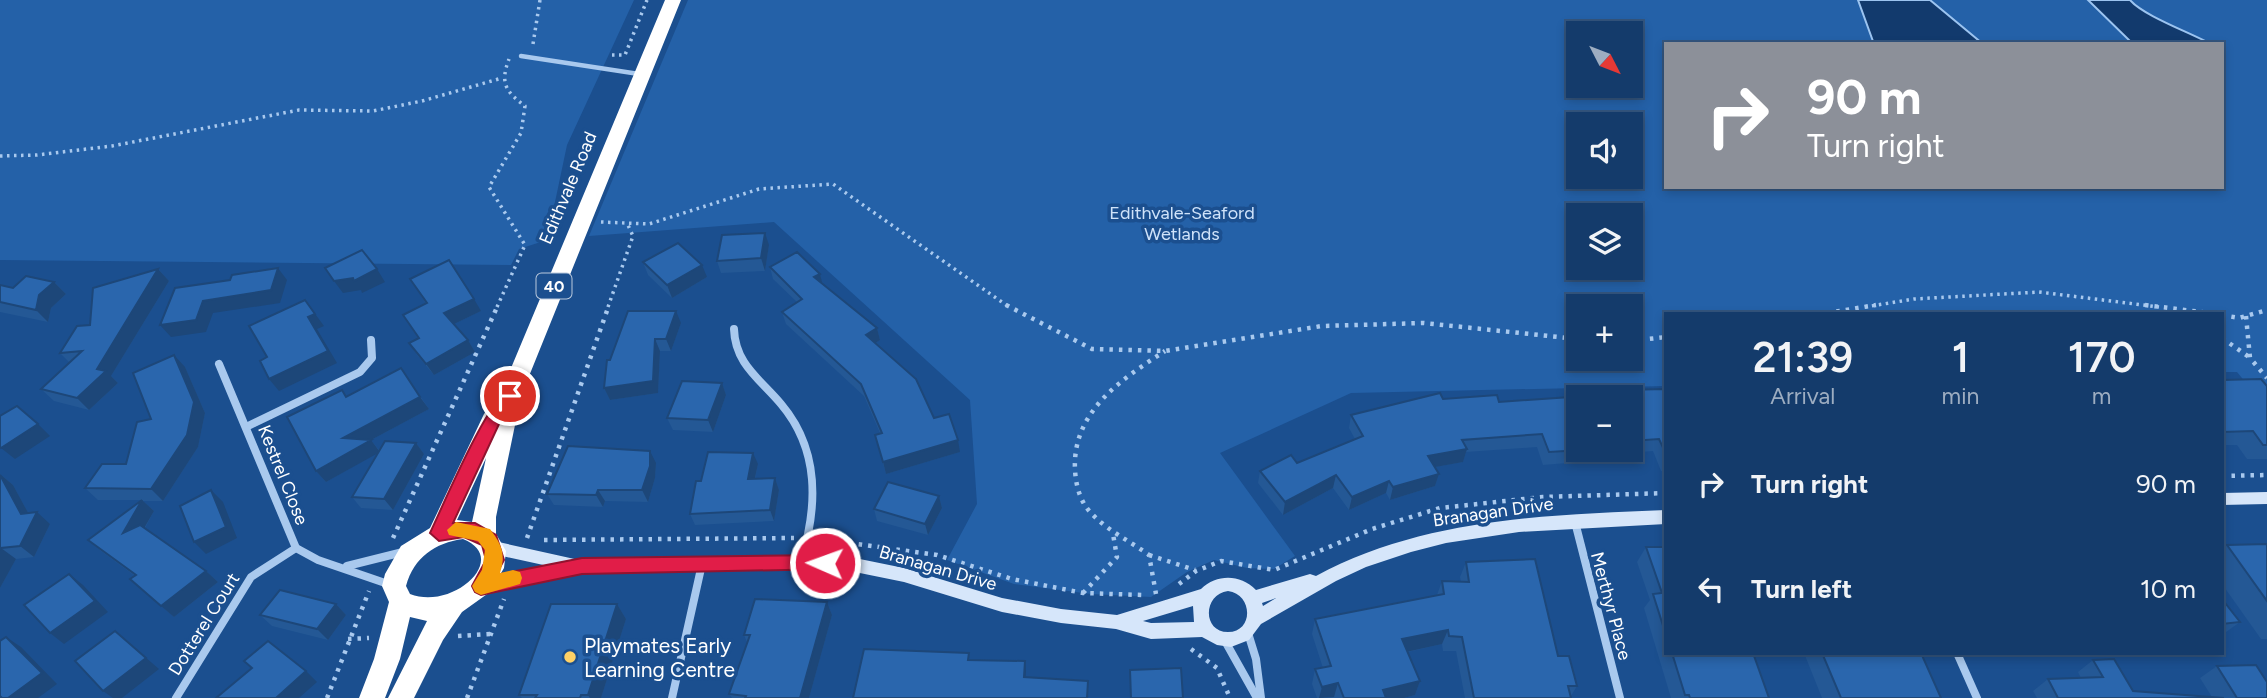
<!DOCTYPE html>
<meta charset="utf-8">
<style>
body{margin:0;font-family:Figtree,sans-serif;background:#214673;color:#f1f3f6;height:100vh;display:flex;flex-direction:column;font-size:26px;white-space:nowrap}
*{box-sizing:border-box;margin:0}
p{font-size:23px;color:#9dadc1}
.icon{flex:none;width:38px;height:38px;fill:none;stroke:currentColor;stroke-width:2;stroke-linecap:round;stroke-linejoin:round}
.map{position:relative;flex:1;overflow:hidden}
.sheet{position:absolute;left:1664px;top:312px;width:560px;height:343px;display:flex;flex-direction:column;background:#143b6b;border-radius:0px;box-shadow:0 4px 10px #0003,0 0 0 2px #33557e}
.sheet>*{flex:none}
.hud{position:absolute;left:1664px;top:42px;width:560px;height:147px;border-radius:0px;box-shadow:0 4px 10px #0003,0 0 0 2px #33557e;background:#8c9099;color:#fff;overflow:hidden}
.needle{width:46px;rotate:132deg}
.fabs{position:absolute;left:1566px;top:21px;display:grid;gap:14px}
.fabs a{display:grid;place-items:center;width:77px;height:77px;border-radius:0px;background:#143b6b;box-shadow:0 4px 10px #0003,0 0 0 2px #33557e;font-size:35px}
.pin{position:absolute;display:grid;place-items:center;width:60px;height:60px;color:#fff;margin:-30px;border:4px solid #fff;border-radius:50%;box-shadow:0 2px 7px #0007}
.me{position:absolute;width:77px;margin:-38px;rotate:272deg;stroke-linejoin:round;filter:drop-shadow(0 0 5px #0008)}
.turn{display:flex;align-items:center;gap:24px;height:147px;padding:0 28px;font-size:32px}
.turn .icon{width:91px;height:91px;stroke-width:2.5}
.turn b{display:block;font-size:49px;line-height:60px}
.eta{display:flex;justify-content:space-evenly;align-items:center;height:119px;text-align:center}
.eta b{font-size:42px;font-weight:600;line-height:49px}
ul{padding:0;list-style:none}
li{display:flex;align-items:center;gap:21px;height:105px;padding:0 28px}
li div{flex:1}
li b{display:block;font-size:26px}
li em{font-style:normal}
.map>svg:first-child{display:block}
</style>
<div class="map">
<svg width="2267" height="698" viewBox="0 0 2267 698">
<rect width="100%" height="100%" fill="#1b4f8f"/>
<g fill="#2461a8" fill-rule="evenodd">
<path d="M0,0H634L567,145L547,240L519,249L511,265L0,260Z"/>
<path d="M688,0H2267V408L2237,372H2223L2222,313H1666V386L1351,393L1220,453L1295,556L1274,569L1247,568L1214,560L1187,572L1151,597L1091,594L1014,584L947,560L977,504L970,400L774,222L589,236ZM1578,33H1631V86H1578ZM1666,44H2222V187H1666ZM1578,124H1631V177H1578ZM1578,215H1631V268H1578ZM1578,306H1631V359H1578Z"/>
</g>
<g fill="#123a6d" stroke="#9cc4f0" stroke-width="2">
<path d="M1858,0H1930L1983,44H1874Z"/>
<path d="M2088,0H2130C2144,16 2189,32 2211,44H2133Z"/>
</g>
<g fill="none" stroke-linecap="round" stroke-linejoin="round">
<g stroke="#a9c9ee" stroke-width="3.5" stroke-dasharray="2.5 4.5" stroke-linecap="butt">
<path d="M533,44L540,0"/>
<path d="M612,55H625L647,0"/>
<path d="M0,156L37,155L112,146L299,110L373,111L422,101L502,78"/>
<path d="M601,222L649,224L759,189L833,184L1009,307"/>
<path d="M497,307L525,245L489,187L521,133L525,106C505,91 500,83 509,59"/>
<path d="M608,307L633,236L627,223"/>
<path d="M1865,307L1914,299L2039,292L2159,307"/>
</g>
<g stroke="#a9c9ee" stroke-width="4.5" stroke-dasharray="3.5 6" stroke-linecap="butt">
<path d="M1006,305L1092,349L1165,351L1322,326L1424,323L1578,339"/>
<path d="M2145,305L2209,313"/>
<path d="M1827,313L1876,305"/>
<path d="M2222,315L2239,318L2267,310"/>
<path d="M2246,316L2250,358L2267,378"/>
<path d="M2222,338L2249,357"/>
<path d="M1631,341L1666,337"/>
<path d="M2222,476L2267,475"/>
<path d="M393,538L498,305"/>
<path d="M527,538L609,305"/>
<path d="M821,539L937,555L1012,579L1083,593L1142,595"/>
<path d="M544,540L794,538"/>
<path d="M1149,555L1195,570"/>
<path d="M1179,584L1196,571L1221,561L1274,570L1372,529L1440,508L1543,497L1666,493"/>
<path d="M1083,593L1117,557L1113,534"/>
<path d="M1156,594L1149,555C1130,541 1108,531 1092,514C1080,502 1076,486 1075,470C1072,411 1122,379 1165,351"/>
<path d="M458,636L490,634"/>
<path d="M348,639L369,638"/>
<path d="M1191,649L1217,668L1230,698"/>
<path d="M327,698L369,591"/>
<path d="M467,698L504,599"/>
</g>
<path stroke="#a9c9ee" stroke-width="4.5" d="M521,56L639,74"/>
<g stroke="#a9c9ee" stroke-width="8">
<path d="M734,329C735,364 760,379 781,404C820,450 818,506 801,561"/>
<path d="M219,364L296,548L318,560L391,585"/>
<path d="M246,427L360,372L372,358L371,340"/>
<path d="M1575,522L1620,698"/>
<path d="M347,566L403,552"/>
<path d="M1248,633L1256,659L1261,698"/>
<path d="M1225,641L1257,698"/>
<path d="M1957,653L1977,698"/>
<path d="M176,698L251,577L296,548"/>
<path d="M672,698L702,564"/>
</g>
<g fill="#d6e6fa" fill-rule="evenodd">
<path d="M2267,492V504L2222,505V493Z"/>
<path d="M1666,510V524L1519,532L1446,543L1411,552L1366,567L1336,581L1261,624L1249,640L1231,647L1217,645L1202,637L1151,639L1116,629L1061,623L1002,612L904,582L850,571L800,569L582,573L481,593L475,591L473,586L475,581L481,579L548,566L488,553L486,548L488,543L494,541L579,560L800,555L850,557L904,568L1002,598L1061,609L1117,615L1201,589C1217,574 1240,574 1256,590L1310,574L1316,576C1424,518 1546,515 1666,510ZM1228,591C1253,594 1254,632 1228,632C1202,632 1203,594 1228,591ZM1276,598L1263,606L1262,603ZM1193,606L1194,622L1151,623L1143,621Z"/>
</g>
<path fill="#fff" fill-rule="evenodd" d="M665,0H681L521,396L496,517V534L506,551L504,568L490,592L462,612L443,640L414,698H388L427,621L410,617L400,659L385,698H359L374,659L389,602L382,586L385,574L401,546L430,528L484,414L501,392ZM486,458L472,522L457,520ZM463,539C511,558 453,611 410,594L406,586C414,557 435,543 463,539Z"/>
</g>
<g fill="#245895" fill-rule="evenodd">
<path d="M769,245L765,271L721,273L717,261Z"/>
<path d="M643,262L707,277L672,298L648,275Z"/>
<path d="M770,267L820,274L822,284L877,328L880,340L875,343L960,452L886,474L875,435L880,433L864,396L786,324L782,312L797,302L773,279Z"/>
<path d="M158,269L169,281L111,376L118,383L89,410L54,401L41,389L70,363L60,353L90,325Z"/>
<path d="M410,279L481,311L454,324L468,340L475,352L434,375L417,355L409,343L418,338L403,315L426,304Z"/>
<path d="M54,282L66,294L51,308L48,322L0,312V285L13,288Z"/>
<path d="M681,323L671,351H660L658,393L610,400L604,388L610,360Z"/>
<path d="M185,367L205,413L198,447L163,501H143L154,511L145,528L206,571L218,582L174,617L130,579L135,576L101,551L88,540L141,500H98L85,488L126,464L151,419Z"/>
<path d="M401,368L429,409L371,440L379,450L416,443L424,454L393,510L361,508L352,497L377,453L326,482L316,471Z"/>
<path d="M2222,380L2267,386V459H2247L2237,445H2222Z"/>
<path d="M722,383L726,395L713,432L673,430L667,418Z"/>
<path d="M1580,388L1622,390L1666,389V471H1661L1653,451L1582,457L1579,462L1543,465L1537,447L1466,452L1463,462L1434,467L1439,474L1435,486L1390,500L1386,493L1349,510L1333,488L1283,515L1258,483L1260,471L1297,463L1355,439L1349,428L1351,415L1443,399L1499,402L1577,397ZM1631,397V450H1578Z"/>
<path d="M656,463L655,478L648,502L605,501L603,507L554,505L547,494Z"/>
<path d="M758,464L755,479L775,478L779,490L774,521L695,525L690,514L701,481Z"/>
<path d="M0,474L13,485L28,513L50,524L34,557L16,559L0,588Z"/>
<path d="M939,496L942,508L928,535L877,521L874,509Z"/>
<path d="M2267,544V639H2261L2222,584V549L2227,545Z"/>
<path d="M1646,547H1666V653H1753L1769,698H1671L1644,608L1650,600L1637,562Z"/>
<path d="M1466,562L1558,656L1577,686L1571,696V698H1465L1456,651H1443L1442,644L1408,652L1420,681L1415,695L1404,698H1317L1312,684L1315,669L1323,668L1312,634L1315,619L1437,595L1442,581L1461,582L1460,577Z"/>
<path d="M2222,599L2240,622L2222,635Z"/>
<path d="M827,602L832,615L809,698H732L729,694L747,642L744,635Z"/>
<path d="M336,604L346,615L328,640L272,626L260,615Z"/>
<path d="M617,604L626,619L601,698H522L519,695Z"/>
<path d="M1804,653H1921L1941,698H1822Z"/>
<path d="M2093,660L2133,691L2212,697L2200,678L2217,666L2267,698H2037L2033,691L2048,679L2081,678L2078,672Z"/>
</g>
<g fill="#1d4779">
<path d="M765,233L769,245L765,271L761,258Z"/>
<path d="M702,265L707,277L672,298L667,285Z"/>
<path d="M278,268L287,280L280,303L213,313L206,332L171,337L160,325L203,301Z"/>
<path d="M158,269L169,281L111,376L118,383L89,410L77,398Z"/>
<path d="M377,269L385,282L362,293L361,290L343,293L334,281Z"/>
<path d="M820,274L823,286L814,277Z"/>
<path d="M54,282L66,294L51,308L48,322L36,310L39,295Z"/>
<path d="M474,299L481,311L452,325L444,313Z"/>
<path d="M305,300L324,326L317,329L337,363L279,391L269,379L308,317Z"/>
<path d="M676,311L681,323L671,351L666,339Z"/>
<path d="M877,328L880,340L869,347L866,335Z"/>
<path d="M655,339L660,351L658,393L610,400L604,388Z"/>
<path d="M468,340L475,352L434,375L426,364Z"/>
<path d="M174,355L185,367L205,413L198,447L163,501L151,489Z"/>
<path d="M722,383L726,395L713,432L708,420Z"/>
<path d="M420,397L429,409L371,440L380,452L326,482L316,471L343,438Z"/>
<path d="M38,424L50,436L15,459L1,448Z"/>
<path d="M958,440L960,452L886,474L883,462Z"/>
<path d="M416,443L424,454L393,510L384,499Z"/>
<path d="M1467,449L1463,462L1424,469L1428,456Z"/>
<path d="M650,451L656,463L655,478L648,502L642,490Z"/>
<path d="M753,453L758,464L752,491L748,479Z"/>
<path d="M0,474L13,485L32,520L37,512L50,524L34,557L20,546L21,514Z"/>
<path d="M1439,474L1435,486L1390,500L1393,487Z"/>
<path d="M1336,475L1333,488L1283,515L1285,502Z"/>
<path d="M775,478L779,490L774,521L770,510Z"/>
<path d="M1389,481L1386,493L1349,510L1352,497Z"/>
<path d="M211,490L223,502L237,538L206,554L194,542Z"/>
<path d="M598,490L605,501L603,507L596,495Z"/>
<path d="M939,496L942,508L928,535L925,524Z"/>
<path d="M142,500L154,511L135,544L123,533Z"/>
<path d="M1,548L16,559L0,588V550Z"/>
<path d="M206,571L218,582L174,617L161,606Z"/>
<path d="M69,574L83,585L108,612L64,644L50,633Z"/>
<path d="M827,602L832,615L809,698H800Z"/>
<path d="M336,604L346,615L328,640L317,629Z"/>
<path d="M617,604L626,619L601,698H590L588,695Z"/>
<path d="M1448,630L1442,644L1397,654L1402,639Z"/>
<path d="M115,631L159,669L122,698H113L103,691Z"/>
<path d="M6,637L21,647L57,684L38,698H8Z"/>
<path d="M1025,661L1026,671L1025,687L1024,677Z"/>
<path d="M306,671L317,682L299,698H276Z"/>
<path d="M1420,681L1415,695L1404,698H1380L1383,690Z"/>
<path d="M1338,683L1334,697L1319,698L1322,687Z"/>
</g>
<g fill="#2a66ad" stroke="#1d4779" stroke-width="2">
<path d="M765,233L761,258L717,261L722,235Z"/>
<path d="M678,243L702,265L667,285L643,262Z"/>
<path d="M362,250L377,269L354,281L353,278L334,281L325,268Z"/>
<path d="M797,252L820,274L814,277L877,328L866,335L916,379L934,418L949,414L958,440L883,462L875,435L882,433L861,384L782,312L802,299L770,267Z"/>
<path d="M449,260L474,299L444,313L468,340L426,364L409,343L419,338L403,315L427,303L410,279Z"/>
<path d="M278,268L271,290L203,301L196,320L160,325L175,288L230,280L232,275Z"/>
<path d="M158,269L97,369L106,371L77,398L41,389L82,351L60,353L77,326L90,325L93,288Z"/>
<path d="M26,276L54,282L39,295L36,310L0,302V285L13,288Z"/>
<path d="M305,300L315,314L308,317L328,351L269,379L260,361L267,357L249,326Z"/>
<path d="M628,311H676L666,339H655L653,381L604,388L607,360H610Z"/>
<path d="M174,355L194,402L187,435L151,489L85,488L102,464H126L137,422L151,419L133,373Z"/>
<path d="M401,368L420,397L343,438L371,440L316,471L287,417L342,390L346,397Z"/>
<path d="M2261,379L2267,386V445H2263L2253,431L2222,432V380Z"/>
<path d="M682,381L722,383L708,420L667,418Z"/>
<path d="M1619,386L1622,390L1666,389V454L1659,439L1631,441V397H1578V450H1582L1549,452L1542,434L1462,440L1467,449L1428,456L1439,474L1393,487L1389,481L1352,497L1336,475L1285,502L1260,471L1291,455L1297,463L1363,436L1351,415L1440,393L1443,399L1497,395L1499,402L1584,396L1580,388Z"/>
<path d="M17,406L38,424L1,448L0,447V416Z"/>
<path d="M385,441L416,443L384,499L352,497Z"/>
<path d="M568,446L650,451V466L642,490H598L596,495L547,494Z"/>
<path d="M708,452L753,453L748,479L775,478L770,510L690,514L696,481H701Z"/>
<path d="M0,475L21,514L37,512L20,546L1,548L0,550Z"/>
<path d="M888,482L939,496L925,524L874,509Z"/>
<path d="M211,490L226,527L194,542L180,506Z"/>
<path d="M142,500L123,533L140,525L206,571L161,606L130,579L136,575L88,540Z"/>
<path d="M2267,544V601L2227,545Z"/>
<path d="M1646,547H1666V635L1653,594L1662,593Z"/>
<path d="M1535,559L1558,656H1569L1577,686H1568L1571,698H1474L1462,637L1449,636L1448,630L1402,639L1420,681L1383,690L1386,698H1344L1338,683L1322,687L1315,669L1331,666L1315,619L1444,594L1442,581L1469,582L1466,562Z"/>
<path d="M69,574L95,601L50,633L24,605Z"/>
<path d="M280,590L336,604L317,629L260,615Z"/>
<path d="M755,599L827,602L800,698H745L746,696L729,694L750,635H744Z"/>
<path d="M2222,599L2240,622L2222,624Z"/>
<path d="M551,604H617L588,695H581L580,698H535L537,695H519Z"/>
<path d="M115,631L146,658L103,691L75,661Z"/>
<path d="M6,637L42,673L8,698H2L0,696V641Z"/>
<path d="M268,641L306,671L276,698H216L252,668L244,661Z"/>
<path d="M864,649L969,653L968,660L1025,661L1024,677L1088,681L1087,698H853Z"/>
<path d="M1672,653H1753L1769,698H1690L1689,695H1685Z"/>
<path d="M1822,653H1921L1941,698H1841Z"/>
<path d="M2114,659L2133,691L2224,698H2058L2048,679L2103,677L2093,660Z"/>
<path d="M2256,665L2267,682V698H2237L2217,666Z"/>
<path d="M1181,668L1183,698H1131L1130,670Z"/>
</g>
<path fill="#e11d48" stroke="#92132f" stroke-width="2" d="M510,389L518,396L499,424L453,523H475L496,535L504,560L496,575L582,558L825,555L832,558L834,563L832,569L582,574L481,595L475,592L472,586L486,560L482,545L464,537L439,541L430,533C442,508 489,396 510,389Z"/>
<path fill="#f59e0b" d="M456,522L490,529C502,545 506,554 500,573L513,570L520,572L522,578L520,584L481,595L475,592L472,586L482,570L485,550L478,541L449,535L447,530Z"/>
<circle fill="#ffd166" stroke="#1b4f8f" stroke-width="2.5" cx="570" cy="657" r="7"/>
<g text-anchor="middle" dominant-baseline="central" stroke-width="7" stroke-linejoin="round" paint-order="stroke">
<rect fill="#1b4f8f" stroke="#bbcadd" stroke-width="2" x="536.5" y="273.5" width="35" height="25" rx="5"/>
<g font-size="16" font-weight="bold" fill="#fff">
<text x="554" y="286">40</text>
</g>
<g font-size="18" fill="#fff" stroke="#1b4f8f">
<text transform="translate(568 188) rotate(-67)">Edithvale Road</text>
<text transform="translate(283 475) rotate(68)">Kestrel Close</text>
<text transform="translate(1493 512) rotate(-8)">Branagan Drive</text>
<text transform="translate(938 568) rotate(16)">Branagan Drive</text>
<text transform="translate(1611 606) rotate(75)">Merthyr Place</text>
<text transform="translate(204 624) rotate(-58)">Dotterel Court</text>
</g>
<g font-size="18" fill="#cfe3fa" stroke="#1b4f8f">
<text x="1182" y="213">Edithvale-Seaford<tspan x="1182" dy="21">Wetlands</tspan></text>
</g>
<g font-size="21" fill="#fff" stroke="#1b4f8f" text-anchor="start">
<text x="584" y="645">Playmates Early<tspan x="584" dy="24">Learning Centre</tspan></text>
</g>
</g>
</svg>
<div class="fabs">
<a><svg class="needle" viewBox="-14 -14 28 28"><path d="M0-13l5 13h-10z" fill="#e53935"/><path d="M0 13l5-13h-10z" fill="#9dadc1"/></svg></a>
<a><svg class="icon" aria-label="sound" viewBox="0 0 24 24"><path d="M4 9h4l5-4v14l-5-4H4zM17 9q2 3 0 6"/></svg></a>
<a><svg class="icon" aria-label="layers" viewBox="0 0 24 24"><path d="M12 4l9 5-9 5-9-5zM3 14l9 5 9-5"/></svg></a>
<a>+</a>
<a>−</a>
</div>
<div class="pin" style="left:510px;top:396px;background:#d93025"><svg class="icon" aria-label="arrive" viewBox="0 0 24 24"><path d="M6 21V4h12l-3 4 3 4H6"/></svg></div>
<svg class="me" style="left:825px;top:563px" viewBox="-20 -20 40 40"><circle r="17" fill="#e11d48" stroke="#fff" stroke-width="3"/><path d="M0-11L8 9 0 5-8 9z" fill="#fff"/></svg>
<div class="hud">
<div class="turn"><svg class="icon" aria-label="right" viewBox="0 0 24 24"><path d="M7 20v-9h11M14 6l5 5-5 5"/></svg><div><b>90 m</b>Turn right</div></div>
</div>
<section class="sheet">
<div class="eta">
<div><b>21:39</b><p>Arrival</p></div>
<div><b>1</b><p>min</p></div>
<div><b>170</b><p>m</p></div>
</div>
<ul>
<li><svg class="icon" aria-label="right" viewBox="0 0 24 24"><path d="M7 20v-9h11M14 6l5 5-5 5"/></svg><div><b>Turn right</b></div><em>90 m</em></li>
<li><svg class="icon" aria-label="left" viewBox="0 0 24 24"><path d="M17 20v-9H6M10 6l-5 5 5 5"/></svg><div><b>Turn left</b></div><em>10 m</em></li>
</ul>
</section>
</div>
